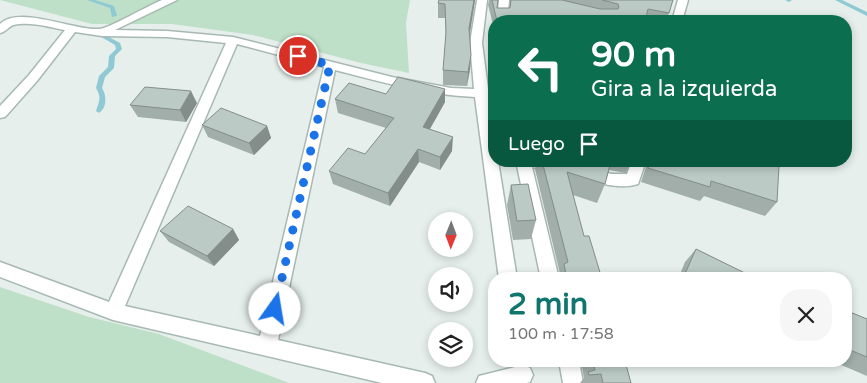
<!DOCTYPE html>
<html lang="es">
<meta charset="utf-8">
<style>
body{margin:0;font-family:"Varela Round",sans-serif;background:#f6f6f6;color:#222;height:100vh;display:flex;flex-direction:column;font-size:19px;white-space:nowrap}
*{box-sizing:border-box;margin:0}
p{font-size:16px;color:#767676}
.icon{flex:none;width:28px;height:28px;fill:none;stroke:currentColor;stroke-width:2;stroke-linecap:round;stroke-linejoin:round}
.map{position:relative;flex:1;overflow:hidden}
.sheet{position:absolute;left:488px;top:272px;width:364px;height:95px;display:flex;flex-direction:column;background:#fff;border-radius:20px;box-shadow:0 2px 8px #0003}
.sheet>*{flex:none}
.banner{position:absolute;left:488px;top:15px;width:364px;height:152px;border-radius:20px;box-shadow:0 2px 8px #0003;background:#0b6e4f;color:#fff;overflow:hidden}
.needle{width:32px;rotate:181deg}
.tools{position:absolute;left:428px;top:212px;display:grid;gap:10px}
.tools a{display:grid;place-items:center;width:45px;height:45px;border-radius:50%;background:#fff;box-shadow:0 2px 8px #0003;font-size:25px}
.pin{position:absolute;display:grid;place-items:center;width:42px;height:42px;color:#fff;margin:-21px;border:2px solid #fff;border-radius:50%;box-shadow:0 1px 5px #0007}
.me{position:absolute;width:55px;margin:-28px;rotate:13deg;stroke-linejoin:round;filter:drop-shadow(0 0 4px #0008)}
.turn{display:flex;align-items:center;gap:18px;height:105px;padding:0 20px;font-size:22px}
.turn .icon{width:65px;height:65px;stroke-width:2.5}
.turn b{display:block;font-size:35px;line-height:42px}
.then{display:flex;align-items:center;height:48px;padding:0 20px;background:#0003;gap:10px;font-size:19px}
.round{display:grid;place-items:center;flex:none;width:52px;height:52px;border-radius:20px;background:#f6f6f6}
.overview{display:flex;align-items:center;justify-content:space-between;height:85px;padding:0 20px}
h1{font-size:30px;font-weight:700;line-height:38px;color:#0f766e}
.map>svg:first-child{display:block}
</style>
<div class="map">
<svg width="867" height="383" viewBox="0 0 867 383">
<rect width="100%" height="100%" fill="#e6efeb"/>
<g fill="#bfe0c8">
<path d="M0,0H410L406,23L409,73L361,63L253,35L172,24H92Z"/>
<path d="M0,287L89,317L159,334L289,383H0Z"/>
</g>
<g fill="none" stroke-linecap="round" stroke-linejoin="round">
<g fill="#8ec9d4" fill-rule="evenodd">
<path d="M87,0H95L114,6L117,16L112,17L110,8Z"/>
<path d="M785,0H792L789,2Z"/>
<path d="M835,0H842L867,12V16Z"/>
<path d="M683,15H687L695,21H689L683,17Z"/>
<path d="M105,35L120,43L122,49L115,56L114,68L105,77L102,88C107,96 107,108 99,113L96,111C99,101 102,98 96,88L99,76L108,67L109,56L116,49L115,45L103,38L102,37Z"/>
</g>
<g stroke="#a8b8b2" stroke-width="3">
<g id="street">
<path d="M162,0H177L115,30L167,31L233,37L392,77L451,88L474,89L470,43L477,0H487L482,43L494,134V161H498L517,279H499L475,97C427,95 381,82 335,70L278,340L425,373L432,376L435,383H382L113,320L0,277V262L109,302L226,43L167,37L102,36L75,32L37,81L5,117L0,118V106L29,75L65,30C49,27 30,21 13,25C8,27 6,32 0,33V24C19,5 75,31 99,29C108,29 149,5 162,0ZM237,44L324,67L260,336L125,306Z"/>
<path d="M499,0H509L507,21H497Z"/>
<path d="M678,0H688L682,21H672Z"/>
<path d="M516,161H558L563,166L561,170L556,171L532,167L559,279H541Z"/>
<path d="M632,161H646L638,184C620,190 600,183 583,178L581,174L583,170L588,169L612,174H627Z"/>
<path d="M559,361H579L583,383H563Z"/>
<path d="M523,365L530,368L533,375L530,382L527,383H476L479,376Z"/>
</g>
</g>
<use href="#street" fill="#fff" fill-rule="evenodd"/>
</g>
<g fill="#a1aea9">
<path d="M475,0L470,34L471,55L470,69L467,86L443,85V70L446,40L445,18H438V3Z"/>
<path d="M489,0H498L497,8H510V0H673L669,13L666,21H494V28L488,5Z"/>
<path d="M445,89V102L430,129L452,151L440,170L419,162L390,206L333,184L329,171L365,154L386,128L338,113L335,99Z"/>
<path d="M197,103L186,122L138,117L130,105Z"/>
<path d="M202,125L267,126L271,138L254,155L208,137Z"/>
<path d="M537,161H631L626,173L609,170L605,184L597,203L573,195L584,236L602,279H558L560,274L535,169Z"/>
<path d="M648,161H762L777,202L765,216L704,196L700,201L641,182Z"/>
<path d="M511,185L536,220L531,239L513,240L507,205Z"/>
<path d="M233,229L239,240L214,266L169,242L160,231Z"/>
<path d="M696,249L757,279H678L685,262Z"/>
<path d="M845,310L867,319V376L832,361H845Z"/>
<path d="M581,361H625L631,383H583L584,380L583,383H580L584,378Z"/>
</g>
<g fill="#838d89">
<path d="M474,0H475L468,43L469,28Z"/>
<path d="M471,55L470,69L467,86L468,72Z"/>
<path d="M445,89V102L423,141V127Z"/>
<path d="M191,91L197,103L186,122L180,110Z"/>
<path d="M267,126L271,138L254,155L249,143Z"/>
<path d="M453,137L452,151L440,170V157Z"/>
<path d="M418,149L419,162L390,206L388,193Z"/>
<path d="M233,229L239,240L214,266L207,256Z"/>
</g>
<g fill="#bbcac4" stroke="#838d89">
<path d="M439,0H474L469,28L471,55L468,72L443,70L446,32L445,4L438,3Z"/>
<path d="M492,0H498L497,8H510L511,0H562L600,9H618L619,7L618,4L602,0H673L669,13L648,9L645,21H497Z"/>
<path d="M398,77L445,89L423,127L453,137L440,157L418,149L388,193L329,171L348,148L365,154L394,118L335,99L349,83L386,94Z"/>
<path d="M145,87L191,91L180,110L130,105Z"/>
<path d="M221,108L267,126L249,143L202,125Z"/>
<path d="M542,161H591L610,165L605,184L567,172L584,236H589L602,279H567L564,264L568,262Z"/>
<path d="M650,161H762L779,166L777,202L711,181L710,187L648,168Z"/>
<path d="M528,184L536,220L517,221L511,185Z"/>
<path d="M188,206L233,229L207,256L160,231Z"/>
<path d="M696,249L757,279H690L684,276Z"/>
<path d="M845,310L867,319V357L845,348Z"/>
<path d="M593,361H625L631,383H603L601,374L589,375L588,372L595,370Z"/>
</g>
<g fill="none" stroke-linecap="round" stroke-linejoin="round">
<path stroke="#1a73e8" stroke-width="9" stroke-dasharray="0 16.2" d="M275,309L330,65L298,56"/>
</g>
</svg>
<div class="tools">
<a><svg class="needle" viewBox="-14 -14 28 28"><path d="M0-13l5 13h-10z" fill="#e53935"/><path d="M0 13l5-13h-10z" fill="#767676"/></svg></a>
<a><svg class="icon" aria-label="sound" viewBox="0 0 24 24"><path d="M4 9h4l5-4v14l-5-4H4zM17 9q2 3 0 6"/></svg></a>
<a><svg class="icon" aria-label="layers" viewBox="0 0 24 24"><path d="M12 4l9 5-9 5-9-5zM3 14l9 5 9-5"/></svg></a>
</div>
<div class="pin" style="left:298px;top:56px;background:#d93025"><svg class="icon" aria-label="arrive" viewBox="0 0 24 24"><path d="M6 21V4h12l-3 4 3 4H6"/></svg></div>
<svg class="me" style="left:275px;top:309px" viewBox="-20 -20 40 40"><circle r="19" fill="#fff"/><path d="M0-13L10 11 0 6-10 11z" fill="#1a73e8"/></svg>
<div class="banner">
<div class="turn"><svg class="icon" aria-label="left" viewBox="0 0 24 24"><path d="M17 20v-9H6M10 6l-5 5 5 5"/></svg><div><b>90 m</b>Gira a la izquierda</div></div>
<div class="then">Luego<svg class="icon" aria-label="arrive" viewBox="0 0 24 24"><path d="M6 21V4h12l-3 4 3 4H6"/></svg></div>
</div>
<section class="sheet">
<div class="overview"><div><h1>2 min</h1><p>100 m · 17:58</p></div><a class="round"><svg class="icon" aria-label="close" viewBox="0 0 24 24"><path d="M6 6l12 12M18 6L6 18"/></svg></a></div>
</section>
</div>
